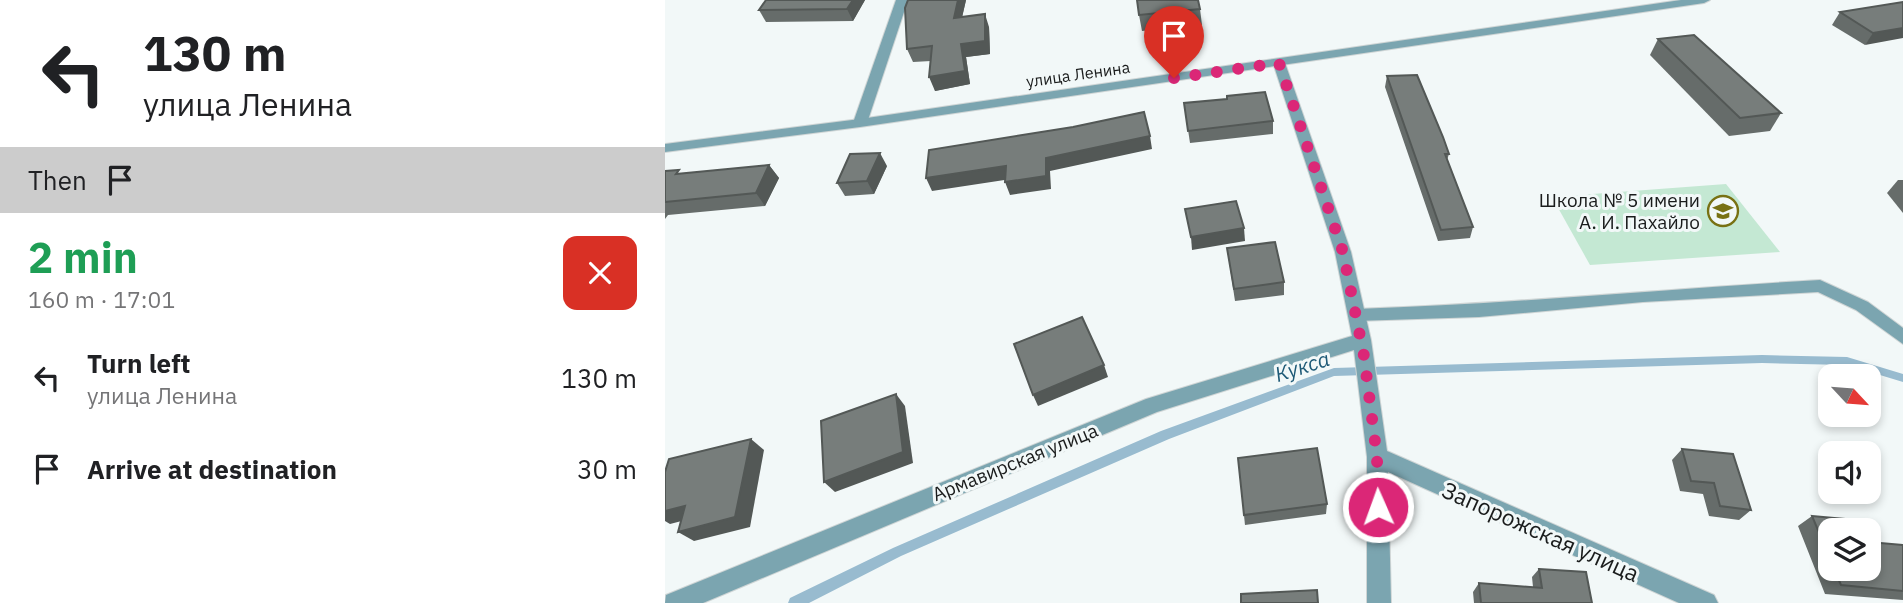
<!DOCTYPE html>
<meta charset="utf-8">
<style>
body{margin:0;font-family:"IBM Plex Sans",sans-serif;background:#f6f6f6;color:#202124;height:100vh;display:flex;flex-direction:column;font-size:26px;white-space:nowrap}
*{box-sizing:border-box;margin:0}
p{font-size:23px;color:#757577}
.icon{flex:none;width:38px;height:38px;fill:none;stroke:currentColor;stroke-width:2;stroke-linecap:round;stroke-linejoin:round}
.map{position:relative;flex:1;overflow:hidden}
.drawer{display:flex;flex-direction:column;background:#fff;width:665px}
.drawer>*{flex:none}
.top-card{background:#fff;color:#202124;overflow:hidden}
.needle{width:46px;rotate:116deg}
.fabs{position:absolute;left:1153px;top:364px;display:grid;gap:14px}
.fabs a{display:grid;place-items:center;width:63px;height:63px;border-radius:14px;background:#fff;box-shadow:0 4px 10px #0003;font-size:35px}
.pin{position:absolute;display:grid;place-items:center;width:60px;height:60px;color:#fff;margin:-72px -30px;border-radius:50% 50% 50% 0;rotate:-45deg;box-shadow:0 0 7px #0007}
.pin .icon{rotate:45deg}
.me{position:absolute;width:77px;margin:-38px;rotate:358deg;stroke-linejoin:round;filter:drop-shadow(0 0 5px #0008)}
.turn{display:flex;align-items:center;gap:24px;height:147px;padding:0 28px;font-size:32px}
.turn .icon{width:91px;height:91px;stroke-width:2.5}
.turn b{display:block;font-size:49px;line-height:60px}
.then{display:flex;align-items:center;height:66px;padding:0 28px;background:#0003;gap:14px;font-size:26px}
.round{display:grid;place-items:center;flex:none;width:74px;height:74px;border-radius:14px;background:#f6f6f6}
.head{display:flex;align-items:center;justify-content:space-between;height:119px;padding:0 28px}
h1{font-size:42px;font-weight:700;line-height:52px;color:#1e9e55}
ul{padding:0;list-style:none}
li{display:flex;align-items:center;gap:21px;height:91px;padding:0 28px}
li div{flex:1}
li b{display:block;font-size:26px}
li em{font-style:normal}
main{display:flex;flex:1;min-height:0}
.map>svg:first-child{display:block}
</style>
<main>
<section class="drawer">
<div class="top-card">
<div class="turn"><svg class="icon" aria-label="left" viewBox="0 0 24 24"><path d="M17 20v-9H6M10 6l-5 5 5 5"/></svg><div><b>130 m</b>улица Ленина</div></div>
<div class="then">Then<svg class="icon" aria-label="arrive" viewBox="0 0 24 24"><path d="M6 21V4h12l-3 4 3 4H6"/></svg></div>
</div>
<div class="head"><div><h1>2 min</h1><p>160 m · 17:01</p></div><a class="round" style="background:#d93025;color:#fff"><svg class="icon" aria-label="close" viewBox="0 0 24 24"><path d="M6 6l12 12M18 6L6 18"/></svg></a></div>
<ul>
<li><svg class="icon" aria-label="left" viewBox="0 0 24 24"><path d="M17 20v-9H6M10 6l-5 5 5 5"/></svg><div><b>Turn left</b><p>улица Ленина</p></div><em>130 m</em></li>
<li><svg class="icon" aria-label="arrive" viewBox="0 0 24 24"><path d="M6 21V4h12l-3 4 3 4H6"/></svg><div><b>Arrive at destination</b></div><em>30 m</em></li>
</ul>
</section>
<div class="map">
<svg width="1238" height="603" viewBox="0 0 1238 603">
<rect width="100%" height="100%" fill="#f2f8f8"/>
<path fill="#c4e8d3" d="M1061,184L1115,252L925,265L887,197Z"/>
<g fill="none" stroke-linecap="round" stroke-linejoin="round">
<path fill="#98bbcf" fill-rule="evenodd" d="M1097,355L1182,357L1238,374V382L1182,365L1097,363L669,376L504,439L236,556L144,603H123L125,598L228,548L496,431L669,368Z"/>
<g stroke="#cfd5d5" stroke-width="2">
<path id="service" d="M1155,280L1203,302L1238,328V344L1191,310L1153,292L978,302L814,317L691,321L685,319L683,315L685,311L691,309C846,304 1000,289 1155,280Z"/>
</g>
<g stroke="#cfd5d5" stroke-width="2">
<g id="minor">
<path d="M231,0H243L202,123L200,126H190L188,123Z"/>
<path d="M614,59L620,63L686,252L706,340L722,451L1049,595L1053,603H1014L723,472L726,603H702V457L689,350L492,412L38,603H0L1,595L481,399L687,336L670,252L608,63Z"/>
</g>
</g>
<g stroke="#cfd5d5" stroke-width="2">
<path id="tertiary" d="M1016,0H1045L1039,3L195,127L0,152V144L195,119Z"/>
</g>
<use href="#service" fill="#7ba5b0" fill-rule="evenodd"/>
<use href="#minor" fill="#7ba5b0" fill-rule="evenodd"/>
<use href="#tertiary" fill="#7ba5b0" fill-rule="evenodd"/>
</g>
<g fill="#666c6a">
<path d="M101,0H200L188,21L101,22L94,10Z"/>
<path d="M243,0H301L297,17L324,27L325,54L301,57L305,84L270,91L266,61L248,62L242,49Z"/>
<path d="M1238,2L1200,45L1167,25L1175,12Z"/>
<path d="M535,9L537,25L477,31L474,15Z"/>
<path d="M993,39L1116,113L1105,131L1064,136L985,55Z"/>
<path d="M722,76L784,154L782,160L808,227L805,238L773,241L720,87Z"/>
<path d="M519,103L608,121V134L525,143Z"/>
<path d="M104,165L114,178L100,206L3,215L0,219V171L16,174Z"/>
<path d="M222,166L209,194L180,196L172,183Z"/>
<path d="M1233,180H1238V213L1222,193Z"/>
<path d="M562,248L619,282V295L570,301Z"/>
<path d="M1017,449L1086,510L1074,520L1044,516L1038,494L1015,491L1007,460Z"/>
<path d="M573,458L662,504L661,514L580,525Z"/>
<path d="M1147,516L1166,530V569H1204L1238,545V600L1160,594L1133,526Z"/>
<path d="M874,569L927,603H809L808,592L814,583L868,587L867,577Z"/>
</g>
<g fill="#535856">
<path d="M188,0H200L188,21L182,9Z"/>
<path d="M293,0H301L294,31L289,18Z"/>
<path d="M320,14L324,27L325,54L301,57L305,84L270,91L264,77L296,44Z"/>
<path d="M1238,28V38L1200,45L1208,33Z"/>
<path d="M485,136L487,149L385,171L386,189L345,195L340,182L381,158Z"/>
<path d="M215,153L222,166L209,194L202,181Z"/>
<path d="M104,165L114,178L100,206L91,193Z"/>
<path d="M341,166L346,179L267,191L261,178Z"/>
<path d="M579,228L580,241L527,250L526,237Z"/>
<path d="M439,365L443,377L373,406L368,395Z"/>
<path d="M231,394L240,406L248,463L170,492L159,482Z"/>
<path d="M86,439L99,450L85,527L29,541L13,532Z"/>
<path d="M20,506L36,516L5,524L0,521V511Z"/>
</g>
<g fill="#777d7b" stroke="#535856" stroke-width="2">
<path d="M101,0H188L182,9L94,10Z"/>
<path d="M243,0H293L289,18L320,14V41L296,44L300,71L264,77L267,46L242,49L240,8Z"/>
<path d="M472,0H533L535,9L474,15Z"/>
<path d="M1238,2V28L1208,33L1175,12Z"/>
<path d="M1029,35L1116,113L1075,118L993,39Z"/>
<path d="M752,75L778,137L784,154H780L808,227L776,230L722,76Z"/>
<path d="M600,92L608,121L523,131L519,103L562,99V96Z"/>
<path d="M479,112L485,136L381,158V176L340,182L341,166L261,178L264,150L408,127Z"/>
<path d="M215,153L202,181L172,183L185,154Z"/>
<path d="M104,165L91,193L0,202V171L14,170L11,174Z"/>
<path d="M571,201L579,228L526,237L520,209Z"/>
<path d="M610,242L619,282L569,289L562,248Z"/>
<path d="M417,317L439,365L368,395L349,344Z"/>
<path d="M231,394L238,452L159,482L156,421Z"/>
<path d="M86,439L70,517L13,532L20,506L0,511V472L4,459Z"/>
<path d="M652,448L662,504L579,515L573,458Z"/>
<path d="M1017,449L1068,454L1086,510L1055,506L1049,483L1026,481Z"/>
<path d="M1147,516L1191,520L1196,530H1166V561Z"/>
<path d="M1204,542L1238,545V591L1176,585L1169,569H1204Z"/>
<path d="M874,569L921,572L927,603H816L814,583L877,588Z"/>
<path d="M652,590L653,603H576V594Z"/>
</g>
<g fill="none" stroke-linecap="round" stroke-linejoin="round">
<path stroke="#db2777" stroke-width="12" stroke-dasharray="0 21.6" d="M509,78L614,63L678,252L699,356L712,457L713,507"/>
</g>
<defs>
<g id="school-ring" transform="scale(1.575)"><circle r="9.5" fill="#f2f8f8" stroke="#787113" stroke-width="1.5"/><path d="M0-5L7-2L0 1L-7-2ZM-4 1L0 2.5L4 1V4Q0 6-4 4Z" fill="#787113"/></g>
</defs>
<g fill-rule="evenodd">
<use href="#school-ring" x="1058" y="211"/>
</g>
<g text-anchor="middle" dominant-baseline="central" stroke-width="6" stroke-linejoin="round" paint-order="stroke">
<g font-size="16" fill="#1a1c1c" stroke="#f2f8f8">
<text transform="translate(413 74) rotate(-8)">улица Ленина</text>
</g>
<g font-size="19" fill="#1a1c1c" stroke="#f2f8f8" text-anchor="end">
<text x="1035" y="200">Школа № 5 имени<tspan x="1035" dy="22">А. И. Пахайло</tspan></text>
</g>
<g font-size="19" fill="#1a1c1c" stroke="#f2f8f8">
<text transform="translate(350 462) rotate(-22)">Армавирская улица</text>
</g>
<g font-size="21" font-style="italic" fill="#1d5976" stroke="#f2f8f8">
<text transform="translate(637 366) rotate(-18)">Кукса</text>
</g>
<g font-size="23" fill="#1a1c1c" stroke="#f2f8f8">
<text transform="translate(876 531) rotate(24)">Запорожская улица</text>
</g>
</g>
</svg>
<div class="fabs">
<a><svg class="needle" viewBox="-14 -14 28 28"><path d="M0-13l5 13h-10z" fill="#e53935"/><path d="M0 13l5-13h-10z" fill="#757577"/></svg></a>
<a><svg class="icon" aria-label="sound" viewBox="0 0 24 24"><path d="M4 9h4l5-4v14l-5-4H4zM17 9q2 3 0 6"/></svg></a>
<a><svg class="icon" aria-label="layers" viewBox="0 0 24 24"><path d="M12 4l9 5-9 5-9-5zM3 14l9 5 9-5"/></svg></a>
</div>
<div class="pin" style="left:509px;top:78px;background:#d93025"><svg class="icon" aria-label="arrive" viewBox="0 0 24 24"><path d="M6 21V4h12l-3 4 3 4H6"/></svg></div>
<svg class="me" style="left:713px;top:507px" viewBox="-20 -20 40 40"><circle r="17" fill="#db2777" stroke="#fff" stroke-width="3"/><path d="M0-11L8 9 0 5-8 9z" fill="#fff"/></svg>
</div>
</main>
